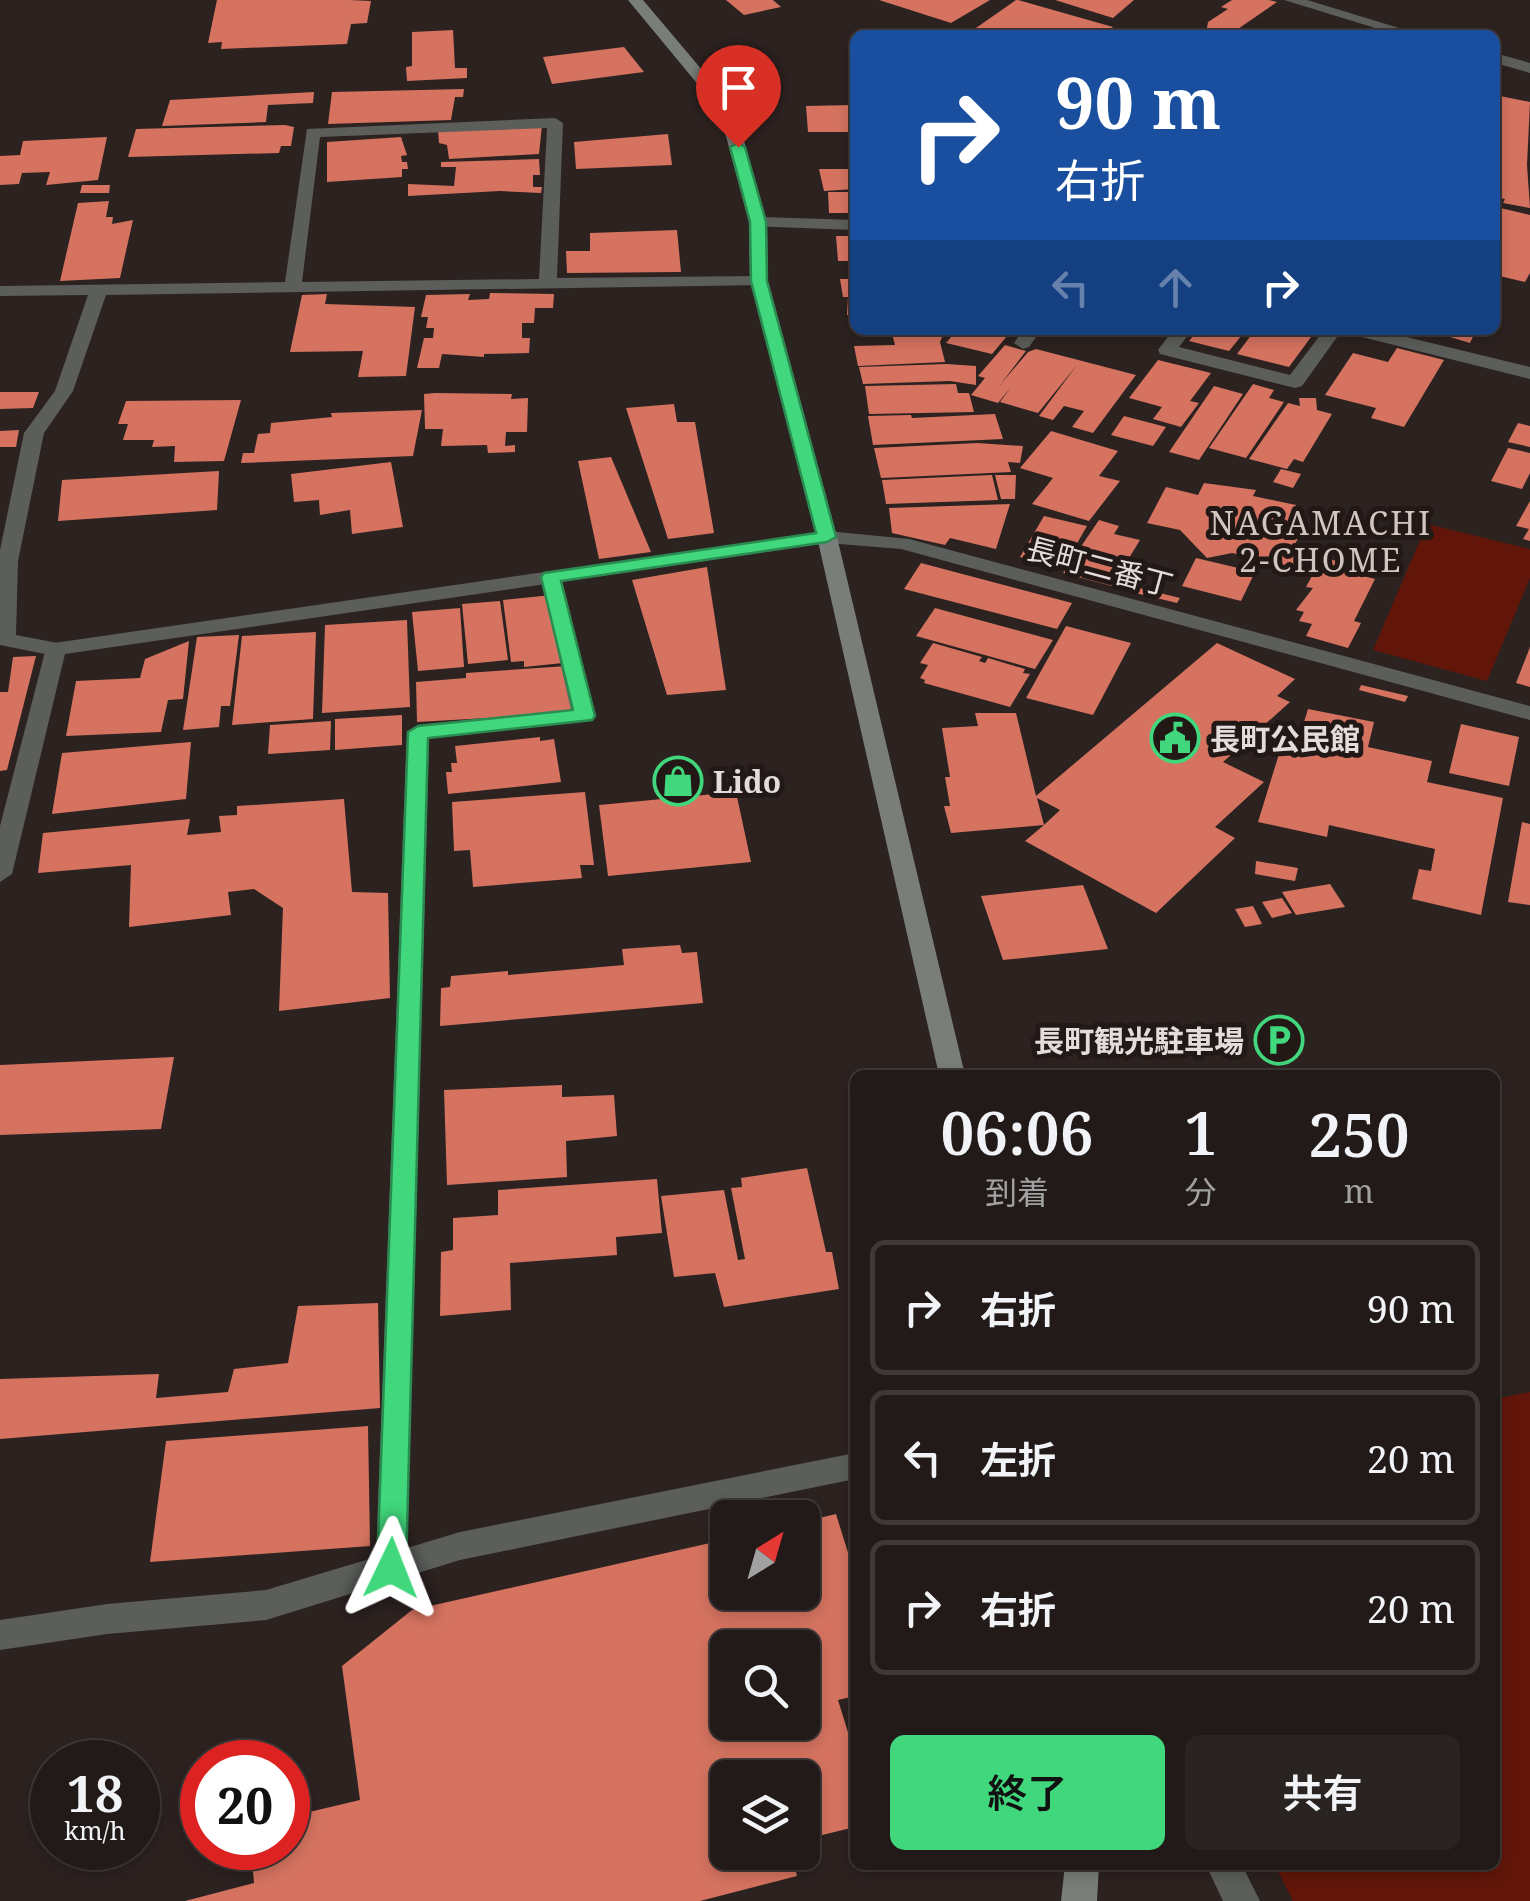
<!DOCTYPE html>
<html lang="ja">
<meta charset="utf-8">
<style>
body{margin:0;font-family:"Noto Serif","Noto Sans JP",serif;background:#292321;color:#f1f3f6;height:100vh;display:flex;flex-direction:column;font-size:38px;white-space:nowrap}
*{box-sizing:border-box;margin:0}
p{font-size:32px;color:#a2a1a2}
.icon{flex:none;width:55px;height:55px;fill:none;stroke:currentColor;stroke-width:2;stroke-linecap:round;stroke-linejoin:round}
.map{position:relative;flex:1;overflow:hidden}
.panel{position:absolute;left:850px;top:1070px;width:650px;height:800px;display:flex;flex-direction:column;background:#211a18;border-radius:15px;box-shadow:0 5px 15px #0003,0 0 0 2px #3e3837}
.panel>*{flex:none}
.guide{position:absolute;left:850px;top:30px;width:650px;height:305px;border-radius:15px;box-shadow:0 5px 15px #0003,0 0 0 2px #3e3837;background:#1a4fa0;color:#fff;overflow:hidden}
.needle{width:65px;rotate:37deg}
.fabs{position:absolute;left:710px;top:1500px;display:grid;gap:20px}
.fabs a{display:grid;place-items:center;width:110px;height:110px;border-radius:15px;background:#211a18;box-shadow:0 5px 15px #0003,0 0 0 2px #3e3837;font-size:50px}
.speed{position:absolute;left:30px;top:1740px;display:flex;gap:20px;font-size:50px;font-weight:700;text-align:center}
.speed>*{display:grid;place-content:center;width:130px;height:130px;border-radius:50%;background:#211a18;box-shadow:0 5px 15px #0003,0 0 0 2px #3e3837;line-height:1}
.speed small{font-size:25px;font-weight:400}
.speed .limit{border:15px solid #d22;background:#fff;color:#111}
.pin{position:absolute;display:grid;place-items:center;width:85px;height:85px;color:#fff;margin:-102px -42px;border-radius:50% 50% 50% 0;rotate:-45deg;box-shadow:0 0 10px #0007}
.pin .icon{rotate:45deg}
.me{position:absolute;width:110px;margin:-55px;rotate:2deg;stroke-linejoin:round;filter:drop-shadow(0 0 8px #0008)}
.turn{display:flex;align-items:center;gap:35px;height:210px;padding:0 40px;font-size:45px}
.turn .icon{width:130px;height:130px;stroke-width:2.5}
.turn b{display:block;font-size:70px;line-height:85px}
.lanes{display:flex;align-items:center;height:95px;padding:0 40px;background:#0003;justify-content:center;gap:50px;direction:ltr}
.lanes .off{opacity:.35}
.eta{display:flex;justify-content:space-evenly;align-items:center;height:170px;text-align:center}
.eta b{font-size:60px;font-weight:600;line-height:70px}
.button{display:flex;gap:20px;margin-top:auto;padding:20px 40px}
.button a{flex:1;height:115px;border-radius:15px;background:#41d77c;color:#111;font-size:40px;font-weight:600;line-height:115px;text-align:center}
.button a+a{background:#292321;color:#f1f3f6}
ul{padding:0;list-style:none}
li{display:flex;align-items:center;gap:30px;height:135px;margin:0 20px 15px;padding:0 20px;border:5px solid #3e3837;border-radius:15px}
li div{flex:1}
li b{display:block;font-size:38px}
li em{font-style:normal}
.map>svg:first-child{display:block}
</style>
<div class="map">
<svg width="1530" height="1901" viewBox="0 0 1530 1901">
<rect width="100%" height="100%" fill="#2c2220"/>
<g fill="#611609">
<path d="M1427,524L1530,549V578L1487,681L1373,650Z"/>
<path d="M1530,1392V1901H1293L1275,1865H1495V1399Z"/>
</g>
<g fill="#d57360" fill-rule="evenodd">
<path d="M217,0H349L371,1L367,23L351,24L347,44L221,49L222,42L208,43Z"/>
<path d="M726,0H773L781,7L744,15Z"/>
<path d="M879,0H990L951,23Z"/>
<path d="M1016,0H1018L1113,27L1104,35H966Z"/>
<path d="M1055,0H1134L1113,18Z"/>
<path d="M1232,0H1269L1277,2L1235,31L1206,34L1208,22L1228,9L1221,7Z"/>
<path d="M453,30L455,68H467V78L407,81L406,67L412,66V32Z"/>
<path d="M624,47L644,72L552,84L543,57Z"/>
<path d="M464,89L463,97H455L451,120L328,124L332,92Z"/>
<path d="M314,92L313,103L268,105L266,122L162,126L170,100Z"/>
<path d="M1495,95L1530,102L1527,165L1530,208L1503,203L1505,199L1495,197Z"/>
<path d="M855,105V132H808L806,106Z"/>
<path d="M285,125L294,127L291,146H281L279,153L128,157L136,129Z"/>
<path d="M542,125L539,154L449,159L447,145L439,143L438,131Z"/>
<path d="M668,134L672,165L576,169L574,142Z"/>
<path d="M107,137L98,180L46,185L50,172L22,173L19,184L0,185V156L20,155L23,141Z"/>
<path d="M401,137L407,155L401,156L402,162H407L408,169H402V177L327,182V142Z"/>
<path d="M539,159L540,175H533V187H542L541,193L500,191L408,196V184L454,186L456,167H441V162Z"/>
<path d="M819,169H855V189L824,191Z"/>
<path d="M82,185H110L109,193H80Z"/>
<path d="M828,192H855V213H829Z"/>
<path d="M109,201L106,217H113L112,224L133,220L120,278L60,281L78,203Z"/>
<path d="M1496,207L1530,215V273L1525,282L1495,275Z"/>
<path d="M677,230L681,272L567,273L566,251H590V233Z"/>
<path d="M836,236H855V261H838Z"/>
<path d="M840,279H855V315H847L848,297H843Z"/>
<path d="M490,293L554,294L553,308H535L534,323H522V338H530L529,353L484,354V357L442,354L439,368H417L424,338H433L434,328H426L428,317H421L426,295L470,294L468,300L489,299Z"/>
<path d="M327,294L325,304L415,307L406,376L358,377L363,351L290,352L302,295Z"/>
<path d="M891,330H945L940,342L945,362L858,366L854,346L895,345Z"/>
<path d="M957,330H1012L992,354L946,343Z"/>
<path d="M1198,330H1246L1229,351L1189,341Z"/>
<path d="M1255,330H1302L1299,334L1311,337L1289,367L1237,354Z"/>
<path d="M1427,330H1476L1470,343Z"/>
<path d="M1005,345L1026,351L1000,385L1028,352L1036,349L1136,375L1093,433L1072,427L1084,411L1064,406L1053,420L1039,416L1077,365L1038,413L1000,402L1011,387L998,403L971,395L985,378L978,376Z"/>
<path d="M1397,348L1444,360L1404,427L1371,418L1376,408L1325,395L1353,353L1388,362Z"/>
<path d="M1158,360L1211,373L1190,401L1199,403L1181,427L1153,419L1162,407L1129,398Z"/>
<path d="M946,364L976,366V385L950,381L863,384L859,367Z"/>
<path d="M956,384L958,393H969L974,412L869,414L865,386Z"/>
<path d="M1253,384L1274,390L1269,398L1284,402L1246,458L1209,448Z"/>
<path d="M1214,386L1243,394L1199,460L1169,452Z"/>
<path d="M0,392H39L33,408L0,409Z"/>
<path d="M435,393L512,394L511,399L528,398L527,432H506L505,446L515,445V452L488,453L487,445L441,446L443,429H425L424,394Z"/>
<path d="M1299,398H1316L1317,410L1332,414L1303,462L1294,459L1287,469L1249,459L1288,403L1300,406Z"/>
<path d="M241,400L224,461L174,462L175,446L152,447L154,440H123L128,424H118L126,401Z"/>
<path d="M674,404L677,422H695L714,533L668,539L626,408Z"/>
<path d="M422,410L413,456L241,463L243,453H254L258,434L270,433L271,423L332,417L331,413Z"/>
<path d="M995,414L1003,439L873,445L868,416L911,415L912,418Z"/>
<path d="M1124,416L1166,427L1153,446L1111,435Z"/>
<path d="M1518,423L1530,426V447L1508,442Z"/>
<path d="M19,430L16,447H0V431Z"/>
<path d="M1051,431L1118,451L1099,476L1120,481L1089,521L1032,504L1053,478L1020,468Z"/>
<path d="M977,443L1023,446L1020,463L1008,462L1011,472L881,478L874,448Z"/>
<path d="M1508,448L1530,453V473L1522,489L1491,481Z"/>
<path d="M611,457L651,552L599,559L578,461Z"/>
<path d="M391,462L403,527L352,534L350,510L320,515L319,500L294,502L291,474Z"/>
<path d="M1281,469L1301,474L1293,488L1273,482Z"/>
<path d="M219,471L217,510L58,521L62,480Z"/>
<path d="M992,475L998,500L886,504L882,480Z"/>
<path d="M995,475H1016L1015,499H1001Z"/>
<path d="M1204,483L1256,490L1253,496L1296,505L1286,529L1301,532L1291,553L1301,556L1296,568L1232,553L1207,558L1180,530L1147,523L1166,487L1198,495Z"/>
<path d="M1530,501V541L1523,539L1529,529L1516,526Z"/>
<path d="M1010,504L996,549L950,538L945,545L892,533L889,508Z"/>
<path d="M1044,516L1087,526L1063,568L1020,557Z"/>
<path d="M1099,520L1119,526L1114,534L1140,540L1112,586L1063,573Z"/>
<path d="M1322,557L1347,564L1344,571L1375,579L1354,621L1361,623L1348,648L1306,636L1312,624L1299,621L1304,612L1296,610L1313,588L1306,587Z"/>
<path d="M1196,558L1255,572L1241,601L1182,586Z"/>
<path d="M921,563L1072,603L1057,629L904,589Z"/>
<path d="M707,567L726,690L667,695L632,580Z"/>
<path d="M1119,583L1180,598L1177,603L1115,588Z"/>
<path d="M552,595L563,663L524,667V661L511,662L503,600Z"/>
<path d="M500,601L508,660L468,664L462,604Z"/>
<path d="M460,608L464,667L418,671L412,612Z"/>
<path d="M935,608L1053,640L1035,669L916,636Z"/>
<path d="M407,620L410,707L322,713L325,625Z"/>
<path d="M1066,626L1131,643L1093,715L1026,698Z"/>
<path d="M316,632L313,719L232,725L242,636Z"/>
<path d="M239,635L230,706H221L219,727L183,730L197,637Z"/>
<path d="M189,641L183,699L168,700L161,732L66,736L76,681L140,678L145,659Z"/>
<path d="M933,643L982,657L979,661L985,663L988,658L1025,669L1023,673L1030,674L1010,707L924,683L925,680L920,678L928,665L920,663Z"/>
<path d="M1217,643L1295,679L1277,696L1290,702L1223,762L1264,782L1215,827L1235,838L1156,913L1025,841L1044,825L1060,810L1037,798L1044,825L951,833L944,806H950L945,777H950L942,728L978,726L975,713H1016L1036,796Z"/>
<path d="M1530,647V687L1516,683Z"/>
<path d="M36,656L7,770L0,771V692H8L13,657Z"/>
<path d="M567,666L573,713L417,722L416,682L466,678V673Z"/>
<path d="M1361,685L1408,696L1405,702L1359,690Z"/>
<path d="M1308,709L1374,722L1368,747L1432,761L1427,782L1503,798L1481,915L1412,899L1419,869L1431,871L1435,849L1329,825L1327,837L1258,822L1287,728L1301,732Z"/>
<path d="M402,715V745L335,750V719Z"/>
<path d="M331,721L330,750L268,754L270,725Z"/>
<path d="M1461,724L1519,737L1509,786L1449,773Z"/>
<path d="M540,737V741L554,739L561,782L448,794L446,772H452L451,763H457L455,746Z"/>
<path d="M191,742L186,799L52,814L62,753Z"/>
<path d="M585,792L594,865H580L582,878L473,887L470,850L454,851L452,802Z"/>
<path d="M736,792L751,862L608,876L599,805Z"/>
<path d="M344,799L352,892L388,893L390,998L279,1011L283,908L254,889L228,892L231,915L129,927L131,865L38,873L43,833L190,819L187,835L221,832L219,816L237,815V806Z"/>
<path d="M1522,822L1530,824V905L1508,902Z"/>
<path d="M1256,861L1298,868L1295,881L1255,874Z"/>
<path d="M1330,884L1345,907L1296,915L1282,892Z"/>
<path d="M1083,885L1108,949L1003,960L981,896Z"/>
<path d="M1282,898L1292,913L1272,918L1262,902Z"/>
<path d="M1253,906L1262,924L1245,927L1235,909Z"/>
<path d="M680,945L682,953L697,952L703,1003L440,1026L441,988L450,987L451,976L508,971V975L624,965L622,949Z"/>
<path d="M174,1057L161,1129L0,1135V1065Z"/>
<path d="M562,1085V1097L614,1095L617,1136L566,1141L567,1177L447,1185L444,1090Z"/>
<path d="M807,1168L826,1252H832L839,1289L724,1307L715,1273L674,1277L661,1196L724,1190L738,1260L745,1259L731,1188L742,1187L741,1178Z"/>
<path d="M657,1179L662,1233L616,1237L617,1255L510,1263L511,1310L440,1316L441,1252L453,1250V1218L498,1215V1190Z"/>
<path d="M378,1303L380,1408L0,1439V1379L159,1374L156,1398L228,1392L234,1369L288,1363L298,1306Z"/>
<path d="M368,1426L370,1546L150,1562L166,1441Z"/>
<path d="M836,1514L855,1575V1696L838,1700L855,1755V1827L802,1840V1778H728V1852H791L797,1876L700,1901H185L254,1883L251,1848H288V1817L360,1800L342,1666L412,1610L728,1539V1592H802V1522ZM728,1648H802V1722H728Z"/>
</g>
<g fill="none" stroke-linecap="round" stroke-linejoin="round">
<g fill="#5b5e5b" fill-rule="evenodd">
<path d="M555,118L563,123L557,278L759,276L765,277V285L106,295L73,391L44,433L18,561L16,635L63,644L66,649L55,656L0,645V550L24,433L55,391L88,295L0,296V286L285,282L307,129ZM547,128L539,279L302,282L320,137Z"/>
<path d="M758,217L855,220V230L752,226L749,222Z"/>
<path d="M1023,330H1041L1029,347L1023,349L1014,343Z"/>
<path d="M1173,330H1192L1179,347L1290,375L1324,330H1342L1302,386L1295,388L1160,354L1158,350Z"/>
<path d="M1347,330H1378L1530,367V379L1350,334Z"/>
<path d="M551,571L561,577L595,716L592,721L429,738L407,1548L460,1532L855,1453V1479L460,1560L266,1620L107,1634L0,1650V1620L107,1604L266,1590L376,1557L407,732L418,725L571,710L541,577Z"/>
<path d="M1206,1865H1242L1260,1901H1223Z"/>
</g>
<g fill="#5b5e5b" fill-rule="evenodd">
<path d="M1284,0H1307L1422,35H1398Z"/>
<path d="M1495,53L1530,63V73L1495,63Z"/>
<path d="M827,531L909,539L1530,706V720L901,549L827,543L65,654L12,874L0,882V826L47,644Z"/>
</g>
<g fill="#797e7a" fill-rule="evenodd">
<path d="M628,0H643L735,109L767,222L768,281L837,537L965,1075H939L817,537L750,281L749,222L719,110Z"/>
<path d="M1065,1865H1099L1097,1901H1061Z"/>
</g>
</g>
<path fill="#41d77c" stroke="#2a8c51" stroke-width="2.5" d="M738,143L745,147L766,222L767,281L836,537L827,542L561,581L595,716L592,720L428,738L406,1568L401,1577L391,1580L381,1577L377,1568L408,732L418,726L573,710L541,577L544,573L816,533L751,281L750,222L730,147Z"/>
<defs>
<g id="civic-ring" transform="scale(2.5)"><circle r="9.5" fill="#221917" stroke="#41d77c" stroke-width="1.5"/><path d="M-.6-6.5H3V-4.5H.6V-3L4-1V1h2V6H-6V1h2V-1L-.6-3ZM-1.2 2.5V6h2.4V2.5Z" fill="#41d77c"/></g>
<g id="shop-ring" transform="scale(2.5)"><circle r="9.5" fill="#221917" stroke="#41d77c" stroke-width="1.5"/><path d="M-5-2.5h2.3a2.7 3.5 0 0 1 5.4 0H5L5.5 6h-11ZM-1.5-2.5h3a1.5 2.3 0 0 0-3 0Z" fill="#41d77c"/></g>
<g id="parking-ring" transform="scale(2.5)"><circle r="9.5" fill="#221917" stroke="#41d77c" stroke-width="1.5"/><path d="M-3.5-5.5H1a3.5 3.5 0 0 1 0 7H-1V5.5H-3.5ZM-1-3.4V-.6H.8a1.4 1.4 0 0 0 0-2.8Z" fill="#41d77c"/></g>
</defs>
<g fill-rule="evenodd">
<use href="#civic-ring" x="1175" y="738"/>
<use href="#shop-ring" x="678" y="781"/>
<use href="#parking-ring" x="1279" y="1040"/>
</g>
<g text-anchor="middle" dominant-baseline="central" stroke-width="10" stroke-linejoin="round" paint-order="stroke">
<g font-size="30" fill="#e3dcdb" stroke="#221917">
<text transform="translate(1100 566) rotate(15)">長町二番丁</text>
</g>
<g font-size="30" font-weight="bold" fill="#e3dcdb" stroke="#221917" text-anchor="start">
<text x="1210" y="738">長町公民館</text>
<text x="713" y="781">Lido</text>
<text x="1244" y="1040" text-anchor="end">長町観光駐車場</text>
</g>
<g font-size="32" letter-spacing="2.5" fill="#d1c5c2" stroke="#221917">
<text x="1321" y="522">NAGAMACHI<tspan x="1321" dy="37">2-CHOME</tspan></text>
</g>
</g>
</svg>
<div class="fabs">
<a><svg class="needle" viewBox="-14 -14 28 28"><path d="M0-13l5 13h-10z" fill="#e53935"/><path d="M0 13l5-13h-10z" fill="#a2a1a2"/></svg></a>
<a><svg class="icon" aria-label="search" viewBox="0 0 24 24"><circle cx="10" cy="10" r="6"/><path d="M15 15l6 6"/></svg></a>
<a><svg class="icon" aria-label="layers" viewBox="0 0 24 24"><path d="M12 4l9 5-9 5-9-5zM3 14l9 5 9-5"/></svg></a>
</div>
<div class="speed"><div>18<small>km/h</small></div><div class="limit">20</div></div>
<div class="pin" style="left:738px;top:147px;background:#d93025"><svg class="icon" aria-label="arrive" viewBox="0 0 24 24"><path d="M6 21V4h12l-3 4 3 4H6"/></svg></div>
<svg class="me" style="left:391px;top:1568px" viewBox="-20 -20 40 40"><path d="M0-17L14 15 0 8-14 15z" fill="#41d77c" stroke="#fff" stroke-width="4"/></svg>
<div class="guide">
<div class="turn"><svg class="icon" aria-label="right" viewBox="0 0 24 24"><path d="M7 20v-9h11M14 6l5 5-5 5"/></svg><div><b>90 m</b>右折</div></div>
<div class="lanes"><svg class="icon off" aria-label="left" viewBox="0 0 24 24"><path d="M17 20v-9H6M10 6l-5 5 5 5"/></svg><svg class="icon off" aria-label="ahead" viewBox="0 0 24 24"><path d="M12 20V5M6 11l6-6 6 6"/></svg><svg class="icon" aria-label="right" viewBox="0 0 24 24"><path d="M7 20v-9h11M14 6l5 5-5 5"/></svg></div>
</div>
<section class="panel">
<div class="eta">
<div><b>06:06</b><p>到着</p></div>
<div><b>1</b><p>分</p></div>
<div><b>250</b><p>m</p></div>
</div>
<ul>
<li><svg class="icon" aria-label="right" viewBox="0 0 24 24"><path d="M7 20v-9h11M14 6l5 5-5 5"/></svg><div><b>右折</b></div><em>90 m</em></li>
<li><svg class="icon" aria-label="left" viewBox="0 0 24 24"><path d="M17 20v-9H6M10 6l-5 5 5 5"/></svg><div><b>左折</b></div><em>20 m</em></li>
<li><svg class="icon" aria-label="right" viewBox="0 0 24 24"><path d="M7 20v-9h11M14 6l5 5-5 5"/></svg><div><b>右折</b></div><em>20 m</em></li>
</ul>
<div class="button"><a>終了</a><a>共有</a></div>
</section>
</div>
